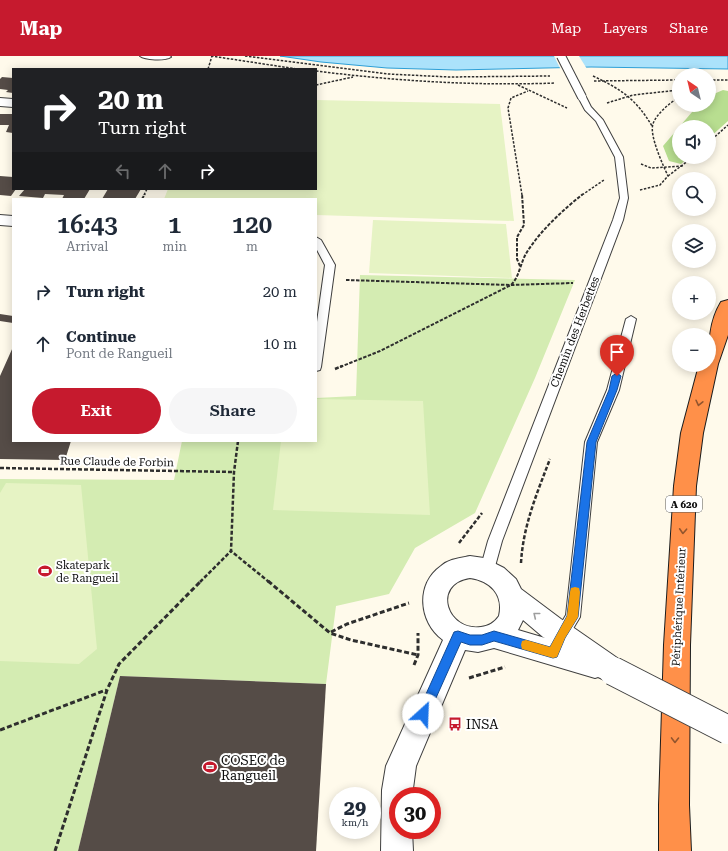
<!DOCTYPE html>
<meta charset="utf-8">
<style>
body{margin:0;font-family:"Roboto Serif",serif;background:#f6f6f7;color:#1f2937;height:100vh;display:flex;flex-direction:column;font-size:15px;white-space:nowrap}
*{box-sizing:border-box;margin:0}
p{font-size:13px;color:#747a83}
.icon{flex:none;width:22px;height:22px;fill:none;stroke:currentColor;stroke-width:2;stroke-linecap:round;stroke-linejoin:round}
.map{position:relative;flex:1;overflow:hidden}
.sheet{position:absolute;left:12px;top:142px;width:305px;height:244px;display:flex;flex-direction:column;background:#fff;border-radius:0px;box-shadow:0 2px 10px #0003}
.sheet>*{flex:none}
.banner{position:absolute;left:12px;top:12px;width:305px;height:122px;border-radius:0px;box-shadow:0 2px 10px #0003;background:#202124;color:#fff;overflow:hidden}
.needle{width:26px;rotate:325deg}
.controls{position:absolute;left:672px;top:12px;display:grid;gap:8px}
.controls a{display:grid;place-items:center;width:44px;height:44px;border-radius:50%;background:#fff;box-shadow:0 2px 10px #0003;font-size:20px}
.speed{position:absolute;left:329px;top:731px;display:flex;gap:8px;font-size:20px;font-weight:700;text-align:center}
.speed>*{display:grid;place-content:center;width:52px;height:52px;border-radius:50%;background:#fff;box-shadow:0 2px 10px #0003;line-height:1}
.speed small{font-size:10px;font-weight:400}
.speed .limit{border:6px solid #d22;background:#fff;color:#111}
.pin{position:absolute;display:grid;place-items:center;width:34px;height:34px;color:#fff;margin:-41px -17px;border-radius:50% 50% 50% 0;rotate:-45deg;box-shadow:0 0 4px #0007}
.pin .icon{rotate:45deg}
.me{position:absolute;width:44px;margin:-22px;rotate:25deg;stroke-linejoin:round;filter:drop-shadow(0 0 3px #0008)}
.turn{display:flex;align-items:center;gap:14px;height:84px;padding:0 20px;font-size:18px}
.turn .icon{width:52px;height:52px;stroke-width:2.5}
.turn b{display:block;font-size:28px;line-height:34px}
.lanes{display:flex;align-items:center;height:38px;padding:0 20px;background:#0003;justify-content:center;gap:20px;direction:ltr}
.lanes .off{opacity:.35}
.eta{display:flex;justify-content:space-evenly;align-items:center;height:68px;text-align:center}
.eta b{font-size:24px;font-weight:600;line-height:28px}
.action{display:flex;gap:8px;margin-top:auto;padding:8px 20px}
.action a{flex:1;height:46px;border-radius:24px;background:#c61a2e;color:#fff;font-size:16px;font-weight:600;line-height:46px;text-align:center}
.action a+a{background:#f6f6f7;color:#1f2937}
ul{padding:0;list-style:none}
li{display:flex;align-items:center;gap:12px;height:52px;padding:0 20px}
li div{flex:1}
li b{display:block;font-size:15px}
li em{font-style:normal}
header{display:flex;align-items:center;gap:24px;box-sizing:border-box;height:56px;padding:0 20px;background:#c61a2e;color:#fff}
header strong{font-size:19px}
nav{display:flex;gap:22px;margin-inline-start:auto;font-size:14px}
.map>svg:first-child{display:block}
</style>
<header>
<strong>Map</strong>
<nav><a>Map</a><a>Layers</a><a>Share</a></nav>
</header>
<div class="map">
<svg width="728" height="795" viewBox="0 0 728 795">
<rect width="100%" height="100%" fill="#fffaeb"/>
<path fill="#d4ecb2" d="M360,219L575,224L535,322L475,457L415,492L389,538L336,550L326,628L120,620L78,795H0V423L174,424L182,385H316V342L356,340Z"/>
<path fill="#b8de90" d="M723,34L728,35V65L709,82V71H679V101H689L681,108L669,105L663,90L698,49H709V40Z"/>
<g fill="#e6f3c4">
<path d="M316,44L500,48L514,165L316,159V143H164L168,133H316Z"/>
<path d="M373,164L506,168L512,222L369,217Z"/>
<path d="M316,343L423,345L430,459L273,454L281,385H316Z"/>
<path d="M6,427L81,429L97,593L79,608L0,605V437Z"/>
</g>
<path fill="#abe2fb" stroke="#2c9fd7" d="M280,0H728V13L591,11L456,14L387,12L321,6Z"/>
<path fill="#fffaeb" d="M554,0H579L587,13L561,14Z"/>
<g fill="#554c47">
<path d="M2,21L13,22V37L6,36L8,34L0,33V23Z"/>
<path d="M0,58H13V77L6,76L9,69H0Z"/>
<path d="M0,120L13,121V133H16L11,140L0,139Z"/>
<path d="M25,133H90L84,143H62L64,139L45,138L43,142L19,140Z"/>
<path d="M108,133L129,134L141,133L135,143H102Z"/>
<path d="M0,258L13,260V267L0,265Z"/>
<path d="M13,291V385H71L65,404L0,403V320Z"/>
<path d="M120,620L326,628L316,795H78Z"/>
</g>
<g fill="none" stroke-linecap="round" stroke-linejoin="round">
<g stroke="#3f3f3f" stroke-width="2">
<g id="service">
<path d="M140,0H170L171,1C165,5 145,4 140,0Z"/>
<path d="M579,39H585L591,51L603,64L623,101L628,142L623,164L502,485L494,514L492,518L487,520L482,518L480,514L488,485L613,164L620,142L615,101L596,65L585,54L578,41Z"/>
<path d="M316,181L321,184L335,209L321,311L320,314L316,315V273L325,209L316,192Z"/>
<path d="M631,260L636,263L619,334L597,386L580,561L565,586L560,588L555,586L553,581L566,559L585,386L607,334L626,263Z"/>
</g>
</g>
<g stroke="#3f3f3f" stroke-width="2">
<g id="minor">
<path d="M0,42L13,43V51L0,50Z"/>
<path d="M0,159L13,160V170L0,169Z"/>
<path d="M470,500L484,502L504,512L516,523L521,533L561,563L623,606L627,615L623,624L613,628L598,621L595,622L494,592L478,596L465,594L416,710L412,740H398V774H412L413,795H381L382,734L386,710L443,584C419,567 415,528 441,510C449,503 460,502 470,500ZM470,522C490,525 504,538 499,560C494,567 489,570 481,571C447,576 431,528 470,522ZM523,564L543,581L545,582L518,574Z"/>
</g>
</g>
<g stroke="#1d1d1d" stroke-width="2">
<path id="motorway" d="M728,244V279L718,308L703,377L696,430L690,589L689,749L691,795H659V749L664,589L674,430L681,377L699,309H709C709,286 709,266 721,246Z"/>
</g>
<g stroke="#2e2e2e" stroke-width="1.5" stroke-dasharray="2.5 1.5" stroke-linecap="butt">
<path d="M211,0L297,13"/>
<path d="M245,0L388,18L449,21L550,20"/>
<path d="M208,13L212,0"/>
<path d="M316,15C396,25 475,30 555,27"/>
<path d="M593,20C621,33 636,43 652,70"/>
<path d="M709,24H728"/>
<path d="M594,25L679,24"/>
<path d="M316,29L353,21"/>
<path d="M518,29L567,52"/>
<path d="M607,47L633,39L679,34"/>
<path d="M709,86L728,69"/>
<path d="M641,108L651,112L683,110"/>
<path d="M668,120L693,101"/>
<path d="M640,134L660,129L668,120C663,109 649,79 653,68C656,58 670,47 679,41"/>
<path d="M144,139L147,133"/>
<path d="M522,139L508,52L511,42L528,35"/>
<path d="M582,139L604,124"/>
</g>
<g stroke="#2e2e2e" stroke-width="2" stroke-dasharray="3.5 1.5" stroke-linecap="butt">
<path d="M142,143L145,138"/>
<path d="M520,210L517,203V181L524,169L522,138"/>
<path d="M346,224L511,229L573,227"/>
<path d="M340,311L380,295L511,229C520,220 520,207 527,196C540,175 564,153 583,138"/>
</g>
<g stroke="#2e2e2e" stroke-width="2.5" stroke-dasharray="4 2" stroke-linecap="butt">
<path d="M335,313L342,310"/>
<path d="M238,385L234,416L231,495L269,526"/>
<path d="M0,412L234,416"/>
<path d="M459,487L482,457"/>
<path d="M521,507C523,470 537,437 550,403"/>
<path d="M200,526L231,495"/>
</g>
<g stroke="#2e2e2e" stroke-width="3" stroke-dasharray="5 2.5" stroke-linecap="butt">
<path d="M268,525L330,577L351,584L418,599"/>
<path d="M331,576L347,568L409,547"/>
<path d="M414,609L418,599V577"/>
<path d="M469,622L505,611"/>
<path d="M0,674L106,634"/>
<path d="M55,795L107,634L119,608L201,525"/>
</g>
<use href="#service" fill="#fff" fill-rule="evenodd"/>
<use href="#minor" fill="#fff" fill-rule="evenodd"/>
<use href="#motorway" fill="#ff9049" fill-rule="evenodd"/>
<g stroke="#3f3f3f" stroke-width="10" stroke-linecap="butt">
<path id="service-bridge" d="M561,0L582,41"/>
</g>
<g stroke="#3f3f3f" stroke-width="30" stroke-linecap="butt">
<path id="minor-bridge" d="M613,615L728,674"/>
</g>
<use href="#service-bridge" stroke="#fff" stroke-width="8"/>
<use href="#minor-bridge" stroke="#fff" stroke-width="28"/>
</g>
<defs><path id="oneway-chevron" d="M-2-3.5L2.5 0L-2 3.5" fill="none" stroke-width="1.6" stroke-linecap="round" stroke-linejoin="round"/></defs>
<g stroke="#92552e">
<use href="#oneway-chevron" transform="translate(699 347) rotate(103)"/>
<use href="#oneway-chevron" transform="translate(683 475) rotate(93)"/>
<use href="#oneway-chevron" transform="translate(675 684) rotate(91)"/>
</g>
<use stroke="#9e9e9e" href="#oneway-chevron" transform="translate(536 559) rotate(-141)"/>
<path fill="#1a73e8" stroke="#114b97" d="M617,317L621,320L617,334L596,386L578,561L565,582L557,601L553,602L494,585L482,589H470L461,586L427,662L423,664L419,662L417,658L454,576L458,575L470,579H482L494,575L550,591L567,560L587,386L609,334L612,320Z"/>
<path fill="#f59e0b" d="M575,531L579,532L580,536L578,561L565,582L557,601L553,602L522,593L521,589L522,585L526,584L550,591L567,560L570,536L571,532Z"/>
<defs>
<g id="stadium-bare" transform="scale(1.08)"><path d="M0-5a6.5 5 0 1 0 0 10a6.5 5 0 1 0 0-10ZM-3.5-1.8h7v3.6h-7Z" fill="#c61a2e" stroke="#fff" stroke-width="2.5" paint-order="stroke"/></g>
<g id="bus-bare" transform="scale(1.08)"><path d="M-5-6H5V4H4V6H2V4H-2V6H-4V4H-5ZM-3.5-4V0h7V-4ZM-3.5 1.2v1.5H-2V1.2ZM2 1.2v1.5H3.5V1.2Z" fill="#c61a2e" stroke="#fff" stroke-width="2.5" paint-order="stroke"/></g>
</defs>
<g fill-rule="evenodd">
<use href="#stadium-bare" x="45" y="515"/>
<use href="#bus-bare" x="455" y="668"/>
<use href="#stadium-bare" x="210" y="711"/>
</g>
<g text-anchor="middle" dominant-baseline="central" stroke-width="4" stroke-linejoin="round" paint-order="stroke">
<rect fill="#fff" stroke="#555" stroke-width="1" x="666" y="440" width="36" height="16" rx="3"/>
<g font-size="10" font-weight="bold" fill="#0c0c0c">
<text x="684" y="448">A 620</text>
</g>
<g font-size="11" fill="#0c0c0c" stroke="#fff">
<text transform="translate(575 276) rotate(-69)">Chemin des Herbettes</text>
<text transform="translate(117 406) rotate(1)">Rue Claude de Forbin</text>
<text transform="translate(679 551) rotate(-87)">Périphérique Intérieur</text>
</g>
<g font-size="11" fill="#0c0c0c" stroke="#fff" text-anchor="start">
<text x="56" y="509">Skatepark<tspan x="56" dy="13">de Rangueil</tspan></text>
</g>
<g font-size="13" fill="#0c0c0c" stroke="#fff" text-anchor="start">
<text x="466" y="668">INSA</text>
<text x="221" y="704">COSEC de<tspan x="221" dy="15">Rangueil</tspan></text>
</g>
</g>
</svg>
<div class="controls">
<a><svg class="needle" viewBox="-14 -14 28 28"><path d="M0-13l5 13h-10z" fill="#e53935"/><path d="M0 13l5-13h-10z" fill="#747a83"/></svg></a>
<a><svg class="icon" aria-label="sound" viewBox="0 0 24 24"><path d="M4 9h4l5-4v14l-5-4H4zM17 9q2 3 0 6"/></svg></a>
<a><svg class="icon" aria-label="search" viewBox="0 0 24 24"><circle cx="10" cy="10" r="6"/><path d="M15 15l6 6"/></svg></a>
<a><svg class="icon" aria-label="layers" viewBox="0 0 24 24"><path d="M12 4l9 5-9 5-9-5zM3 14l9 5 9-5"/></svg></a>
<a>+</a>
<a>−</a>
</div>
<div class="speed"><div>29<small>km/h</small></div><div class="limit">30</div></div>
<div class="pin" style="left:617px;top:320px;background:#d93025"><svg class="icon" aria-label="arrive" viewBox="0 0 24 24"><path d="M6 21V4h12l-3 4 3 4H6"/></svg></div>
<svg class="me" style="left:423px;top:658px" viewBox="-20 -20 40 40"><circle r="19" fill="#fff"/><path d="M0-13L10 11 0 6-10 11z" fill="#1a73e8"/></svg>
<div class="banner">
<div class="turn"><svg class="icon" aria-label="right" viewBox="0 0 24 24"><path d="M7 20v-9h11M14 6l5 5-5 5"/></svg><div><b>20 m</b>Turn right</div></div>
<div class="lanes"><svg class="icon off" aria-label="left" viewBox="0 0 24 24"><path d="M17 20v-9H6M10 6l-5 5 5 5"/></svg><svg class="icon off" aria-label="ahead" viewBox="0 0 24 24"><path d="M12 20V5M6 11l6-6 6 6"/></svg><svg class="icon" aria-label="right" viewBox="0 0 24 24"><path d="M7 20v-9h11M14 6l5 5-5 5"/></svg></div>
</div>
<section class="sheet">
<div class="eta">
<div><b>16:43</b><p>Arrival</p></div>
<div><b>1</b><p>min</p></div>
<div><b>120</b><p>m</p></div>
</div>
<ul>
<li><svg class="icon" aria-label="right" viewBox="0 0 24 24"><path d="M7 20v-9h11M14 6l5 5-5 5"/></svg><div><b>Turn right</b></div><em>20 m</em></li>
<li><svg class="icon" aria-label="ahead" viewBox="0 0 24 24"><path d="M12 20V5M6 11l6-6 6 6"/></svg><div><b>Continue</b><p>Pont de Rangueil</p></div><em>10 m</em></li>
</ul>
<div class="action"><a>Exit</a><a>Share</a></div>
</section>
</div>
